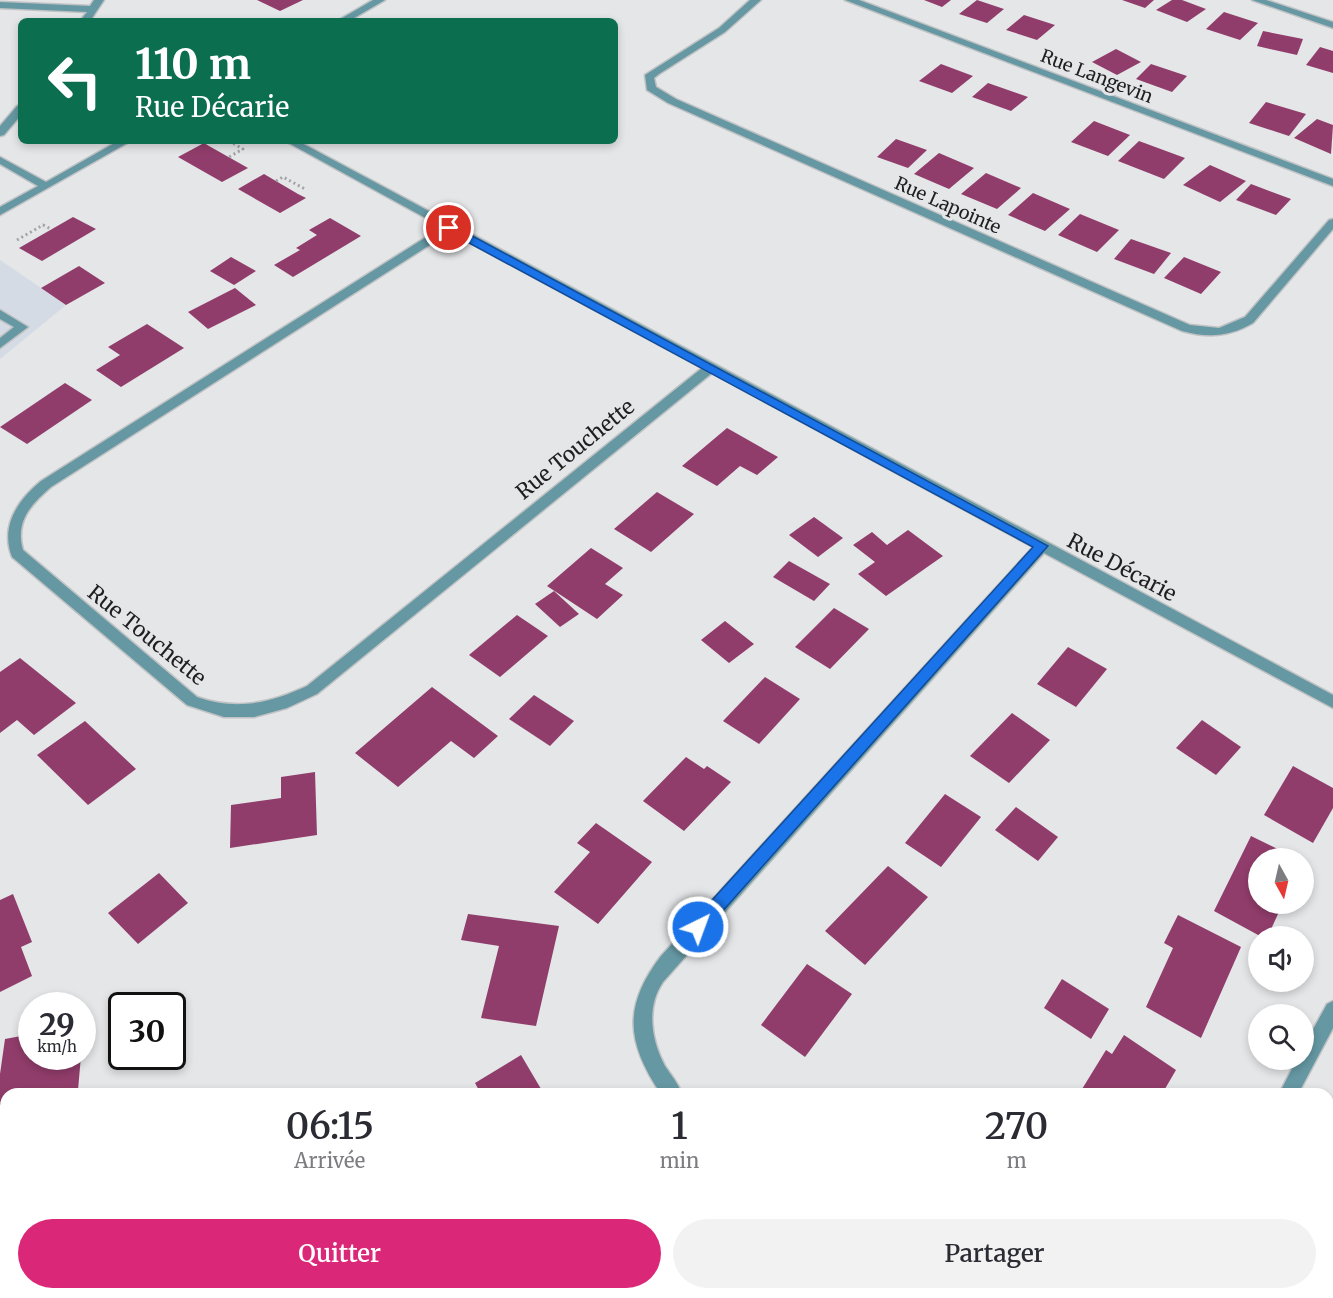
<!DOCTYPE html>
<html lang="fr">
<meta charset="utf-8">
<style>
body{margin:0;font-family:Merriweather,serif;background:#f2f2f3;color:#2b2b33;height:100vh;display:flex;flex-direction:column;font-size:22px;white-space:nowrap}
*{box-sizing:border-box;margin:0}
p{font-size:20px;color:#7c7c81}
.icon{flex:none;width:33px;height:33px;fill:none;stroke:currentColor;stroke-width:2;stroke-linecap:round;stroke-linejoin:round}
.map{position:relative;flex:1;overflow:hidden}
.side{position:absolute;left:0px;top:1088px;width:1334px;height:212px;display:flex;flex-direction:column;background:#fff;border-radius:18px 18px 0 0;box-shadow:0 3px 9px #0003}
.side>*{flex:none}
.banner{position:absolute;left:18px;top:18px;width:600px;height:126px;border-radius:9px;box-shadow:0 3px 9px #0003;background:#0b6e4f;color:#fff;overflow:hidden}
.needle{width:39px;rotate:172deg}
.controls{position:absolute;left:1248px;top:848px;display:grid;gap:12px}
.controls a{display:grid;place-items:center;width:66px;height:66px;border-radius:50%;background:#fff;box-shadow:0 3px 9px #0003;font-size:30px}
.speed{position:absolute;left:18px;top:992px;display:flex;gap:12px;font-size:30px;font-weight:700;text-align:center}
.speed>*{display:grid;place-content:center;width:78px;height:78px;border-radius:50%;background:#fff;box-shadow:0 3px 9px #0003;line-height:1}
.speed small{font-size:15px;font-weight:400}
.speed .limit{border:3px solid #111;border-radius:9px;background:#fff;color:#111}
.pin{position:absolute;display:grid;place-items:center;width:51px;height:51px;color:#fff;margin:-26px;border:3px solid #fff;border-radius:50%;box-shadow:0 2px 6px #0007}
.me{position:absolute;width:66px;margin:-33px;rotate:42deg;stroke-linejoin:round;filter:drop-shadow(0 0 4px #0008)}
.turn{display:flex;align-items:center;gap:21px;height:126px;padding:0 18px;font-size:27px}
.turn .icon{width:78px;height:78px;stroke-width:2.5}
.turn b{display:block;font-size:42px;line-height:51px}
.eta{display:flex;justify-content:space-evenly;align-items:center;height:102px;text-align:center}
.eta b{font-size:36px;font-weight:600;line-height:42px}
.cta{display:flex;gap:12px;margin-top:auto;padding:12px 18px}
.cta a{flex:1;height:69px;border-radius:36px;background:#db2777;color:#fff;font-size:24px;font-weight:600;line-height:69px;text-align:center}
.cta a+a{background:#f2f2f3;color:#2b2b33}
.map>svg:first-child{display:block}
</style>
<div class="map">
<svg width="1333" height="1298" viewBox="0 0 1333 1298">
<rect width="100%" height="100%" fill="#e4e6e8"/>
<path fill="#d5dbe4" d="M0,260L66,305L0,359Z"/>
<g fill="#913d6b">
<path d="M257,0H303L280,11Z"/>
<path d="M924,0H951L942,7Z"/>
<path d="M977,0L1004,9L987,23L959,14Z"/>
<path d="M1122,0H1154L1145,8Z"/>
<path d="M1172,0H1182L1206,9L1187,22L1156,10Z"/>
<path d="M1224,12L1258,23L1240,40L1206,29Z"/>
<path d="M1024,15L1055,25L1037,40L1006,30Z"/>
<path d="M1263,31L1303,39L1297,55L1257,46Z"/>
<path d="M1320,47L1333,51V73L1306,65Z"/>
<path d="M1116,49L1141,62L1117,75L1092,62Z"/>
<path d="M941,64L973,76L952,93L919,81Z"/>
<path d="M1151,64L1187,76L1172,92L1136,79Z"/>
<path d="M988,83L1028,97L1011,111L972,97Z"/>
<path d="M1266,102L1306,114L1289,136L1249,123Z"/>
<path d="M1317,119L1333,125L1331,154L1294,138Z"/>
<path d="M1094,121L1130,135L1108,156L1071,142Z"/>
<path d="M896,139L927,150L908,168L877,157Z"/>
<path d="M1139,141L1185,158L1164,179L1118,161Z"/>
<path d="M204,143L209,146L248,168L222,182L178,157Z"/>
<path d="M939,153L974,168L949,189L914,174Z"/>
<path d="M1210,165L1246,181L1220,202L1183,185Z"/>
<path d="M986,173L1021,188L997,209L961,194Z"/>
<path d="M264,174L298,194L306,198L280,213L238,189Z"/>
<path d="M1251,184L1291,199L1276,215L1236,200Z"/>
<path d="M1033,193L1070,209L1045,231L1008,215Z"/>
<path d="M1080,214L1119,230L1097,252L1058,235Z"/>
<path d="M73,217L96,229L42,261L19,248Z"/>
<path d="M330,218L361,236L293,277L274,265L300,250L296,248L317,235L309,230Z"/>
<path d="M1131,239L1171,253L1154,274L1114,259Z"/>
<path d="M231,257L256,271L234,285L210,271Z"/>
<path d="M1184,257L1221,272L1201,294L1164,278Z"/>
<path d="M79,266L105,283L66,305L41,288Z"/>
<path d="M235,288L256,305L208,329L188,312Z"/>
<path d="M147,324L184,348L121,387L96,370L120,355L108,347Z"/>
<path d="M65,383L92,400L27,444L0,427Z"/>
<path d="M727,428L778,457L757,475L740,466L717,486L682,466Z"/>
<path d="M657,492L694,514L651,552L614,529Z"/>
<path d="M814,517L843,538L818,557L789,535Z"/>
<path d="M908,530L943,556L886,596L858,574L875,562L853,545L872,532L887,545Z"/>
<path d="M591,548L623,568L605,584L623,595L597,619L547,586Z"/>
<path d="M789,561L830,584L814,601L773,577Z"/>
<path d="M554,591L579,614L560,627L535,604Z"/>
<path d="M834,608L869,629L830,669L795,647Z"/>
<path d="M517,615L548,636L500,677L469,655Z"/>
<path d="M725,621L754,644L729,663L701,640Z"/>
<path d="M1068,647L1107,669L1076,707L1037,684Z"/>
<path d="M20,658L76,703L34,735L17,720L0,733V672Z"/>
<path d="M765,677L800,699L759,744L723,721Z"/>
<path d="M432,687L498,736L474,758L451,741L398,787L355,753Z"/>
<path d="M534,695L574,721L550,746L509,719Z"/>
<path d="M1012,713L1050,740L1009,783L970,756Z"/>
<path d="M1202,720L1241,747L1216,775L1176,748Z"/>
<path d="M85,721L136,769L88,805L37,755Z"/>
<path d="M686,757L704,769L707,766L731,782L684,831L643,801Z"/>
<path d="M1293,766L1333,788V808L1313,843L1264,815Z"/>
<path d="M315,772L317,835L230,848L231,805L281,798V777Z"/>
<path d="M945,794L981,817L941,867L905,843Z"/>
<path d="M1016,807L1058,837L1038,861L995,830Z"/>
<path d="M596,823L652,862L598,924L554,892L590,852L577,843Z"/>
<path d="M1251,836L1296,858H1258V903H1283L1268,936H1260L1214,911Z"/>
<path d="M888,866L928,897L865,965L825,931Z"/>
<path d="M159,873L188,903L138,944L108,913Z"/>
<path d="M13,894L32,942L21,947L32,976L0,992V900Z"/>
<path d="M468,914L559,926L536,1026L481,1018L499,946L461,940Z"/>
<path d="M1178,915L1241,947L1201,1038L1146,1007L1173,948L1164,943Z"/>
<path d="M807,964L852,994L805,1057L761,1025Z"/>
<path d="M1062,979L1109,1009L1091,1039L1044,1008Z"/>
<path d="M32,1034V1056H81L78,1090L58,1094H6V1151L0,1152V1074L5,1039Z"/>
<path d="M1124,1035L1176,1070L1162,1094H1079L1106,1050L1112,1054Z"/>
<path d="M521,1055L544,1094H481L475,1083Z"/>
</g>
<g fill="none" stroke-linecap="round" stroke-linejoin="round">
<g stroke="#c1c2c4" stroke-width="3">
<g id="minor">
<path d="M94,0H104L90,21H80L87,12L0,8V2L90,6Z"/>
<path d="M373,0H385L349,21H337Z"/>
<path d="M750,0H761L725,32L659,74L654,78L656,87L676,99L1190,325L1219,328L1245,317L1329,220L1333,219V229L1253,323C1229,337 1208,338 1182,331L668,103L647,90L645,75L719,28Z"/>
<path d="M845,0H859L1333,179V186Z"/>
<path d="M1252,0H1266L1333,22V28Z"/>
<path d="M21,105V115L4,135L0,136V126L17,106Z"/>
<path d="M118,141H131L0,215V207L38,186L0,164V157L46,182Z"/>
<path d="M285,141H298L1333,695V708L1044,553L663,982C646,1007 651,1040 665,1066C671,1075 678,1083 682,1094H661C626,1042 623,1006 661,956L1033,547L712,373L317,694L287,708L254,717H224L187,705L12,557C0,526 18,500 41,481L442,227ZM450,232L702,368L307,686C270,703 237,711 197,697L23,550C15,522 30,505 51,487Z"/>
<path d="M0,310L28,327L0,348V338L14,327L0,319Z"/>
<path d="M1333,1001V1028L1298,1094H1279L1297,1059H1304V1046L1327,1004Z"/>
<path d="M903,1293H927L929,1298H905Z"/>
<path d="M1170,1293H1191L1189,1298H1168Z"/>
</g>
</g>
<g stroke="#a2a4a5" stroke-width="3" stroke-dasharray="2 3" stroke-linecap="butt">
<path d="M229,141L243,149L229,157"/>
<path d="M276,181L283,177L305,189"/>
<path d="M17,240L43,225L51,229"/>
</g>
<use href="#minor" fill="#6598a3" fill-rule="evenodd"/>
</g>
<path fill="#1a73e8" stroke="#114b97" stroke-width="1.5" d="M445,225H452L1048,546L704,932L698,934L693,932L690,927L693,921L1033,547L445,230Z"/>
<g text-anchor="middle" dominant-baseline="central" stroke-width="6" stroke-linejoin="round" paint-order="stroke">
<g font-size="18" fill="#1f1f20" stroke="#e4e6e8">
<text transform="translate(1097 76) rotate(21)">Rue Langevin</text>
<text transform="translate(948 205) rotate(24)">Rue Lapointe</text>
</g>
<g font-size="21" fill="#1f1f20" stroke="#e4e6e8">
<text transform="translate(575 449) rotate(-39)">Rue Touchette</text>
<text transform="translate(1122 567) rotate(28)">Rue Décarie</text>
<text transform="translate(147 635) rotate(39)">Rue Touchette</text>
</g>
</g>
</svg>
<div class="controls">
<a><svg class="needle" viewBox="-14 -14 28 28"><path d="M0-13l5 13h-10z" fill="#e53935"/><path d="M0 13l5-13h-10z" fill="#7c7c81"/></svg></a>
<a><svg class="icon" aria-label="sound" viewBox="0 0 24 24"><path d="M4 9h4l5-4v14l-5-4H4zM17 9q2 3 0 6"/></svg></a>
<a><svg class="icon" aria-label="search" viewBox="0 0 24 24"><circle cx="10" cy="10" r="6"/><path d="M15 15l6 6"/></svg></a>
</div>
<div class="speed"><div>29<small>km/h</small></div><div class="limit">30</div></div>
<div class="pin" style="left:449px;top:228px;background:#d93025"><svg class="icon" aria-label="arrive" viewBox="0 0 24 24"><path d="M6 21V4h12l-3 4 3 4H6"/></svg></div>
<svg class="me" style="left:698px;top:927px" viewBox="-20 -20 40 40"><circle r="17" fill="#1a73e8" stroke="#fff" stroke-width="3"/><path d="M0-11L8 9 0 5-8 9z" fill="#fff"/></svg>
<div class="banner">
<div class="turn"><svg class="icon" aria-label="left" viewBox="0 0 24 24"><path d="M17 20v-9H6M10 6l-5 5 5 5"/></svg><div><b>110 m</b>Rue Décarie</div></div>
</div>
<section class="side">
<div class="eta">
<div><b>06:15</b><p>Arrivée</p></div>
<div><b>1</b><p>min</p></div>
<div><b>270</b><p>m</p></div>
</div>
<div class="cta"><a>Quitter</a><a>Partager</a></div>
</section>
</div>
